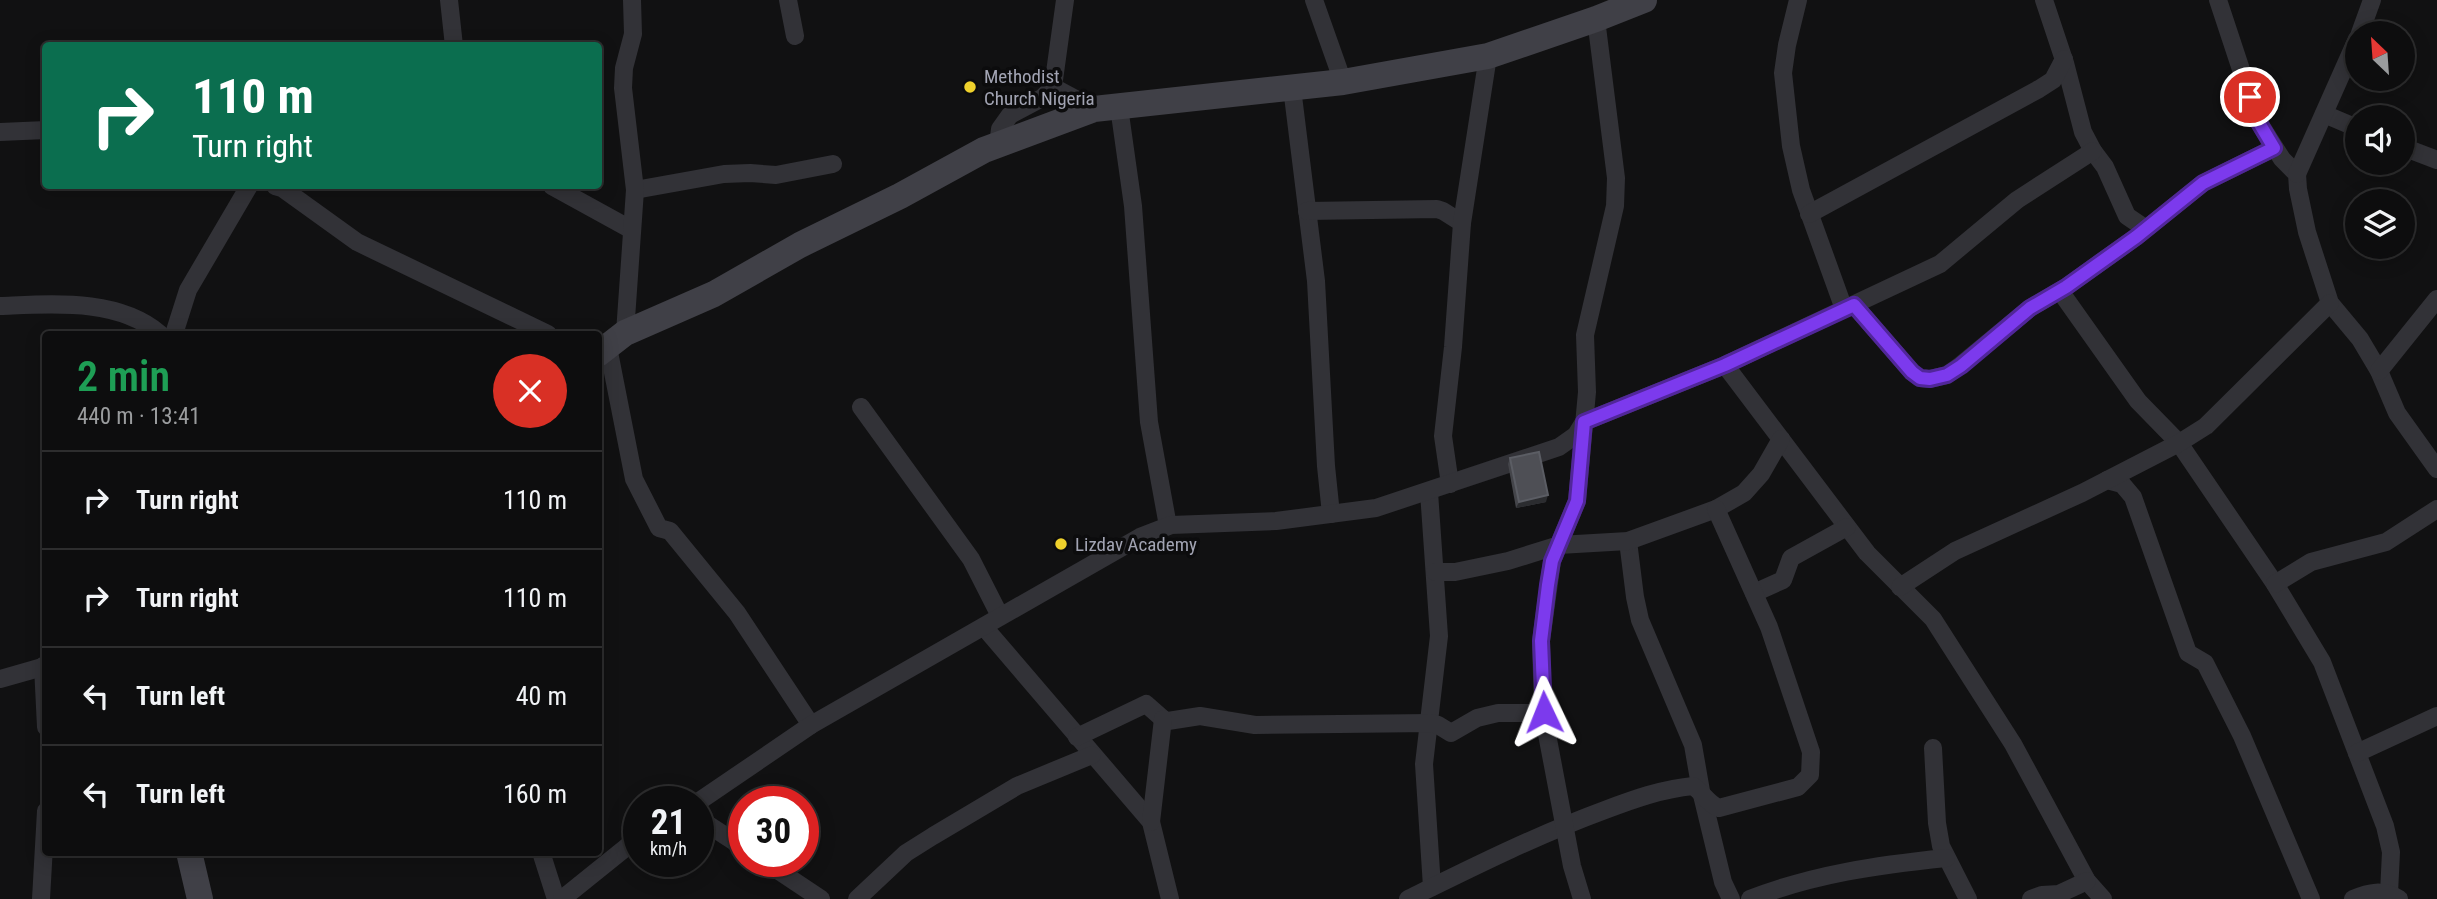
<!DOCTYPE html>
<meta charset="utf-8">
<style>
body{margin:0;font-family:"Roboto Condensed",sans-serif;background:#1b1b1c;color:#f1f3f6;height:100vh;display:flex;flex-direction:column;font-size:26px;white-space:nowrap}
*{box-sizing:border-box;margin:0}
p{font-size:23px;color:#9a9c9e}
.icon{flex:none;width:38px;height:38px;fill:none;stroke:currentColor;stroke-width:2;stroke-linecap:round;stroke-linejoin:round}
.map{position:relative;flex:1;overflow:hidden}
.drawer{position:absolute;left:42px;top:331px;width:560px;height:525px;display:flex;flex-direction:column;background:#0d0d0e;border-radius:7px;box-shadow:0 4px 18px #0003,0 0 0 2px #2d2d2e}
.drawer>*{flex:none}
.hud{position:absolute;left:42px;top:42px;width:560px;height:147px;border-radius:7px;box-shadow:0 4px 18px #0003,0 0 0 2px #2d2d2e;background:#0b6e4f;color:#fff;overflow:hidden}
.needle{width:46px;rotate:335deg}
.tools{position:absolute;left:2345px;top:21px;display:grid;gap:14px}
.tools a{display:grid;place-items:center;width:70px;height:70px;border-radius:50%;background:#0d0d0e;box-shadow:0 4px 18px #0003,0 0 0 2px #2d2d2e;font-size:35px}
.speed{position:absolute;left:623px;top:786px;display:flex;gap:14px;font-size:35px;font-weight:700;text-align:center}
.speed>*{display:grid;place-content:center;width:91px;height:91px;border-radius:50%;background:#0d0d0e;box-shadow:0 4px 18px #0003,0 0 0 2px #2d2d2e;line-height:1}
.speed small{font-size:18px;font-weight:400}
.speed .limit{border:10px solid #d22;background:#fff;color:#111}
.pin{position:absolute;display:grid;place-items:center;width:60px;height:60px;color:#fff;margin:-30px;border:4px solid #fff;border-radius:50%;box-shadow:0 2px 7px #0007}
.me{position:absolute;width:77px;margin:-38px;rotate:358deg;stroke-linejoin:round;filter:drop-shadow(0 0 5px #0008)}
.turn{display:flex;align-items:center;gap:24px;height:147px;padding:0 35px;font-size:32px}
.turn .icon{width:91px;height:91px;stroke-width:2.5}
.turn b{display:block;font-size:49px;line-height:60px}
.round{display:grid;place-items:center;flex:none;width:74px;height:74px;border-radius:37px;background:#1b1b1c}
.headline{display:flex;align-items:center;justify-content:space-between;height:119px;padding:0 35px}
h1{font-size:42px;font-weight:600;line-height:52px;color:#1e9e55}
ul{padding:0;list-style:none}
li{display:flex;align-items:center;gap:21px;height:98px;padding:0 35px;border-top:2px solid #2d2d2e}
li div{flex:1}
li b{display:block;font-size:26px}
li em{font-style:normal}
.map>svg:first-child{display:block}
</style>
<div class="map">
<svg width="2437" height="899" viewBox="0 0 2437 899">
<rect width="100%" height="100%" fill="#111112"/>
<g fill="none" stroke-linecap="round" stroke-linejoin="round">
<g stroke="#323237" stroke-width="18">
<path d="M449,0L454,46"/>
<path d="M788,0L795,36"/>
<path d="M1314,0L1343,82"/>
<path d="M1798,0L1787,45L1783,73L1791,146L1801,190L1844,309"/>
<path d="M2044,0L2065,63L2083,132L2093,151L2105,167L2127,216L2146,229"/>
<path d="M2218,0L2258,121L2282,159L2297,174L2298,189L2307,232L2330,303L2360,339L2379,371L2397,413L2437,469"/>
<path d="M2360,33L2372,0"/>
<path d="M1053,87L1094,109"/>
<path d="M1292,88L1316,281L1326,466L1331,514"/>
<path d="M1119,107L1133,206L1149,422L1168,526"/>
<path d="M2324,114L2357,128"/>
<path d="M0,132L46,130"/>
<path d="M998,145L1000,129L1010,115L1042,98L1053,87L1065,0"/>
<path d="M2403,147L2437,160"/>
<path d="M2297,174L2357,39"/>
<path d="M275,186L282,188L357,242L548,334"/>
<path d="M552,186L632,230"/>
<path d="M635,190L724,174L750,173L776,175L833,164"/>
<path d="M1307,211L1437,209L1443,211L1462,223"/>
<path d="M1809,214L2039,89L2053,80L2064,59"/>
<path d="M2060,291L2138,401L2179,443L2275,584L2322,662L2385,826L2391,852L2389,893"/>
<path d="M1854,305L1912,372L1920,378L1930,379L1947,375L1961,365L2030,308L2066,287L2136,237L2203,183L2274,148"/>
<path d="M0,306C53,304 118,298 160,334"/>
<path d="M625,333L635,190L623,88L624,68L633,34L632,0"/>
<path d="M174,334L188,290L249,186"/>
<path d="M608,347L634,479L659,528L670,531L737,613L811,725"/>
<path d="M1725,365L1867,553L1933,619L2013,744L2087,881L2103,899"/>
<path d="M2379,371L2437,299"/>
<path d="M861,407L971,559L1000,616"/>
<path d="M2107,480L2122,484L2133,497L2188,653L2205,663L2242,736L2311,899"/>
<path d="M1450,484L1443,436L1453,347L1462,223L1488,56"/>
<path d="M1429,492L1439,636L1424,764L1432,887"/>
<path d="M1628,541L1635,597L1640,620L1693,745L1701,791L1723,882L1731,899"/>
<path d="M1435,572H1455L1508,561L1559,545L1628,541L1716,509L1744,493L1761,474L1781,439"/>
<path d="M2275,584L2311,562L2386,542L2437,509"/>
<path d="M1900,587L1955,551L2082,493L2179,443L2206,426L2330,303"/>
<path d="M1754,593L1783,580L1791,558L1847,527"/>
<path d="M984,627L1151,822L1170,899"/>
<path d="M43,666L46,727"/>
<path d="M0,679L46,666"/>
<path d="M1077,737L1146,704L1163,719L1168,721L1200,716L1255,725L1431,723L1438,725L1451,733L1477,718L1498,713H1543"/>
<path d="M1933,748L1937,823L1941,846L1968,899"/>
<path d="M2357,753L2437,716"/>
<path d="M698,802L811,725L1140,537L1171,525L1276,521L1376,508L1559,447L1576,435L1584,422L1725,365L1940,264L2017,200L2093,151"/>
<path d="M698,818L744,848"/>
<path d="M1151,822L1163,719"/>
<path d="M541,852L556,899"/>
<path d="M764,861L821,899"/>
<path d="M41,899L46,811"/>
<path d="M562,899L639,837"/>
<path d="M857,899L906,853L933,836L1017,786L1092,755"/>
<path d="M1408,899C1473,867 1537,835 1605,810C1634,799 1662,789 1693,786C1703,793 1708,804 1719,808L1798,787L1810,775L1811,752L1769,627L1716,509"/>
<path d="M1582,899L1572,866L1543,713L1541,641L1552,561L1577,501L1587,392L1585,335L1615,206L1616,178L1596,19"/>
<path d="M1750,899C1814,874 1878,865 1946,858"/>
<path d="M2031,899L2042,895L2059,894L2087,881"/>
<path d="M2353,899C2369,892 2383,889 2399,899"/>
</g>
<g stroke="#404047" stroke-width="26">
<path d="M598,354L625,333L714,294L800,245L900,196L984,150L1094,109L1343,82L1488,56L1596,19L1644,0"/>
<path d="M189,852L200,899"/>
</g>
</g>
<path fill="#44454a" d="M1510,458L1546,502L1516,508L1508,464Z"/>
<path fill="#2b2c2f" d="M1548,495L1546,502L1516,508L1519,502Z"/>
<path fill="#4e4f55" stroke="#5b5d64" stroke-width="2" d="M1539,452L1548,495L1519,502L1510,458Z"/>
<g fill="none" stroke-linecap="round" stroke-linejoin="round">
<g stroke="#51269a" stroke-width="18">
<path id="route" d="M1544,712L1541,641L1548,585L1552,561L1577,501L1584,422L1725,365L1854,305L1912,372L1920,378L1930,379L1947,375L1961,366L2030,308L2066,287L2136,237L2203,183L2274,148L2258,121L2250,97"/>
</g>
<use href="#route" stroke="#7c3aed" stroke-width="12"/>
</g>
<g fill="#efd12c" stroke="#0c0c0d" stroke-width="2.5">
<circle cx="970" cy="87" r="7"/>
<circle cx="1061" cy="544" r="7"/>
</g>
<g text-anchor="middle" dominant-baseline="central" stroke-width="7" stroke-linejoin="round" paint-order="stroke">
<g font-size="19" fill="#a2a4b3" stroke="#0c0c0d" text-anchor="start">
<text x="984" y="76">Methodist<tspan x="984" dy="22">Church Nigeria</tspan></text>
<text x="1075" y="544">Lizdav Academy</text>
</g>
</g>
</svg>
<div class="tools">
<a><svg class="needle" viewBox="-14 -14 28 28"><path d="M0-13l5 13h-10z" fill="#e53935"/><path d="M0 13l5-13h-10z" fill="#9a9c9e"/></svg></a>
<a><svg class="icon" aria-label="sound" viewBox="0 0 24 24"><path d="M4 9h4l5-4v14l-5-4H4zM17 9q2 3 0 6"/></svg></a>
<a><svg class="icon" aria-label="layers" viewBox="0 0 24 24"><path d="M12 4l9 5-9 5-9-5zM3 14l9 5 9-5"/></svg></a>
</div>
<div class="speed"><div>21<small>km/h</small></div><div class="limit">30</div></div>
<div class="pin" style="left:2250px;top:97px;background:#d93025"><svg class="icon" aria-label="arrive" viewBox="0 0 24 24"><path d="M6 21V4h12l-3 4 3 4H6"/></svg></div>
<svg class="me" style="left:1544px;top:712px" viewBox="-20 -20 40 40"><path d="M0-17L14 15 0 8-14 15z" fill="#7c3aed" stroke="#fff" stroke-width="4"/></svg>
<div class="hud">
<div class="turn"><svg class="icon" aria-label="right" viewBox="0 0 24 24"><path d="M7 20v-9h11M14 6l5 5-5 5"/></svg><div><b>110 m</b>Turn right</div></div>
</div>
<section class="drawer">
<div class="headline"><div><h1>2 min</h1><p>440 m · 13:41</p></div><a class="round" style="background:#d93025;color:#fff"><svg class="icon" aria-label="close" viewBox="0 0 24 24"><path d="M6 6l12 12M18 6L6 18"/></svg></a></div>
<ul>
<li><svg class="icon" aria-label="right" viewBox="0 0 24 24"><path d="M7 20v-9h11M14 6l5 5-5 5"/></svg><div><b>Turn right</b></div><em>110 m</em></li>
<li><svg class="icon" aria-label="right" viewBox="0 0 24 24"><path d="M7 20v-9h11M14 6l5 5-5 5"/></svg><div><b>Turn right</b></div><em>110 m</em></li>
<li><svg class="icon" aria-label="left" viewBox="0 0 24 24"><path d="M17 20v-9H6M10 6l-5 5 5 5"/></svg><div><b>Turn left</b></div><em>40 m</em></li>
<li><svg class="icon" aria-label="left" viewBox="0 0 24 24"><path d="M17 20v-9H6M10 6l-5 5 5 5"/></svg><div><b>Turn left</b></div><em>160 m</em></li>
</ul>
</section>
</div>
